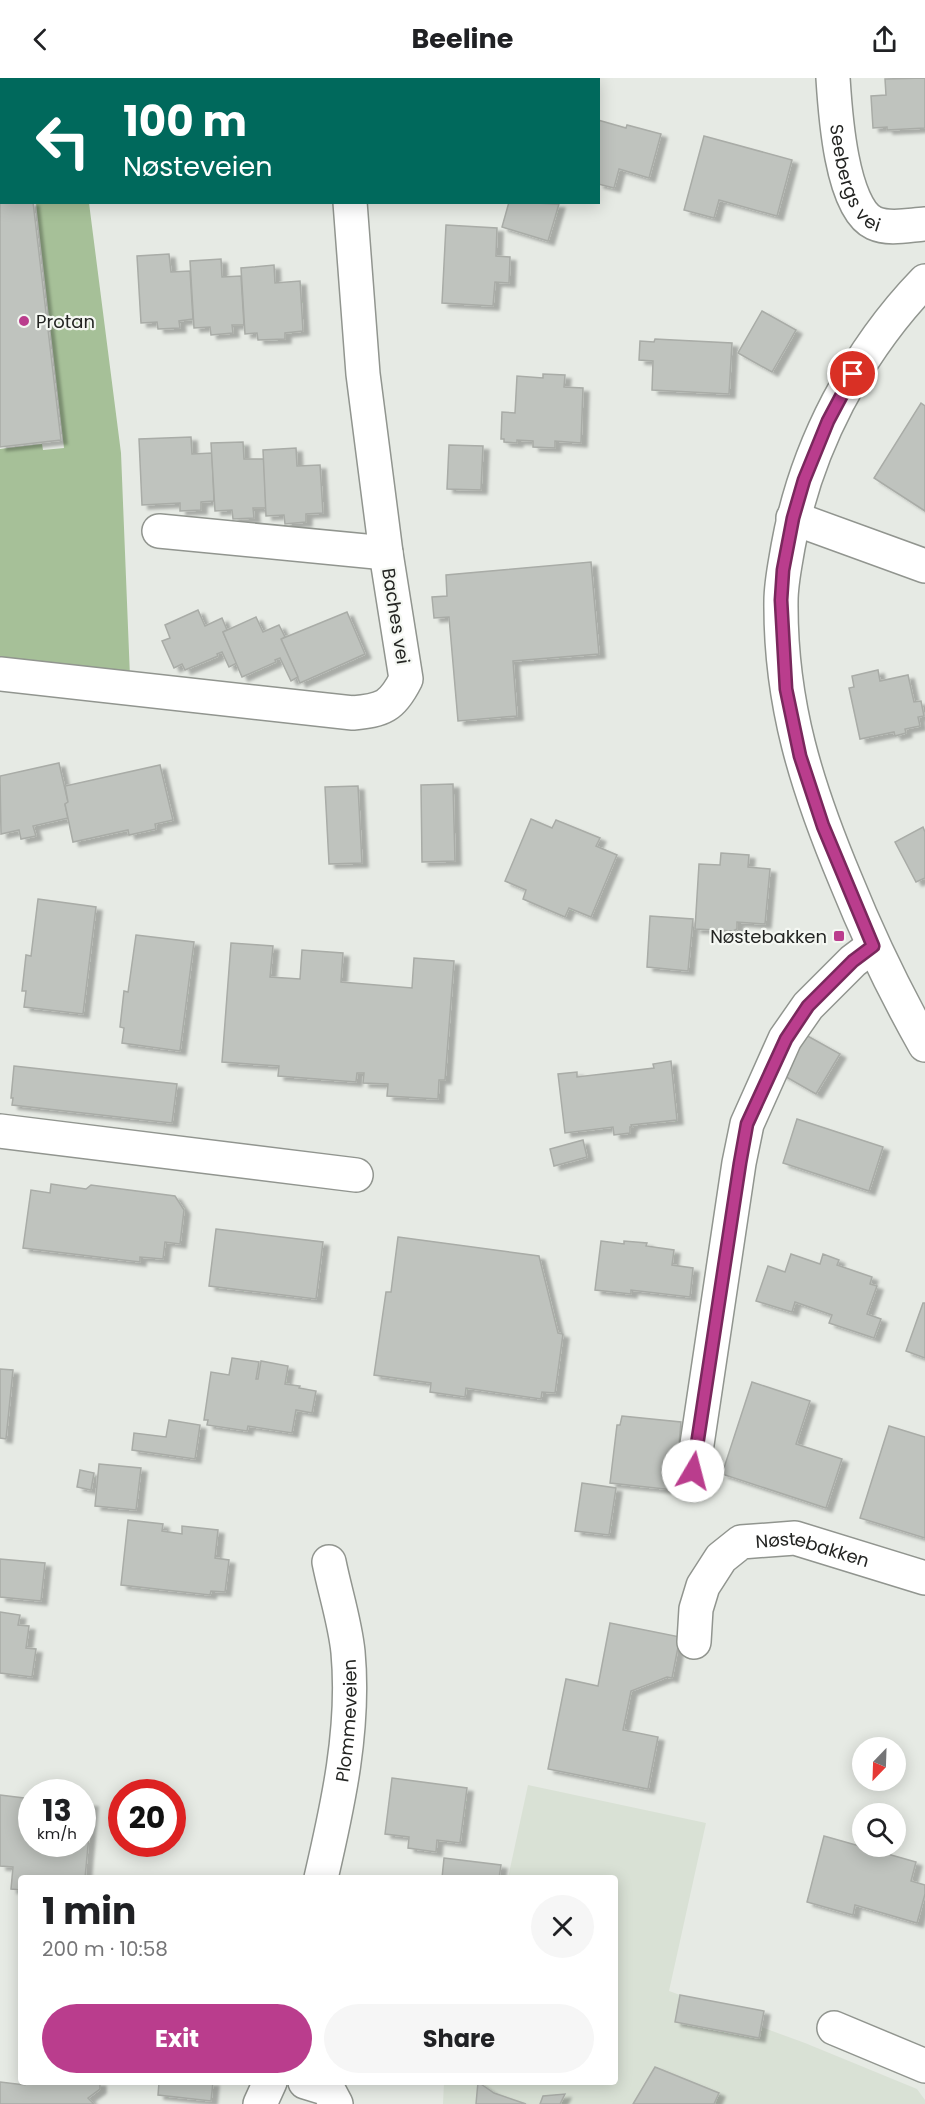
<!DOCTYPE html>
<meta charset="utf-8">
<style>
body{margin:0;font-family:Poppins,sans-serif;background:#f6f6f6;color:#202124;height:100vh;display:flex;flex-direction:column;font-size:22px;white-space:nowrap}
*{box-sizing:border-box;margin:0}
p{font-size:20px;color:#757577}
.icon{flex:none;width:33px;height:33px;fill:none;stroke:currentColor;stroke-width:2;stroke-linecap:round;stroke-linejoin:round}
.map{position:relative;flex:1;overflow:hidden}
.drawer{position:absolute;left:18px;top:1797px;width:600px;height:210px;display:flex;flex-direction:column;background:#fff;border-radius:6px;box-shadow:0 3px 15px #0003}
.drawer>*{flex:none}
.guide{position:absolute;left:0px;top:0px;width:600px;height:126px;box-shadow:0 3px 15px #0003;background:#00695c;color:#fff;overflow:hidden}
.needle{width:39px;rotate:203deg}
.fabs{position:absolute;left:852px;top:1659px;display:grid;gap:12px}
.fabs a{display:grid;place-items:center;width:54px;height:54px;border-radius:50%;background:#fff;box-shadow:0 3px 15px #0003;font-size:30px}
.speed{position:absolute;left:18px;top:1701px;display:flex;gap:12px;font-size:30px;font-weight:700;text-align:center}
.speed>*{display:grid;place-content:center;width:78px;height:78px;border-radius:50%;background:#fff;box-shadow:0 3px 15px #0003;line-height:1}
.speed small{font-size:15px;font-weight:400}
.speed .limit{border:9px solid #d22;background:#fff;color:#111}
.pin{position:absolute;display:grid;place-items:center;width:51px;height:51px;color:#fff;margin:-26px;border:3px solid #fff;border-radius:50%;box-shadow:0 2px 6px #0007}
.me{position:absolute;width:66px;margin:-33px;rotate:8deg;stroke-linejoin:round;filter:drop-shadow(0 0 4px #0008)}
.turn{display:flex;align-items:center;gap:21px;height:126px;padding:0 24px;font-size:27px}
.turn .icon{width:78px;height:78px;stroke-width:2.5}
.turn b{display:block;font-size:42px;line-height:51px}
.round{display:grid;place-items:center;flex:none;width:63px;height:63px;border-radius:32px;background:#f6f6f6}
.headline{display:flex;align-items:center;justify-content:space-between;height:102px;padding:0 24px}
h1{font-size:36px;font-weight:700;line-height:45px}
.primary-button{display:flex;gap:12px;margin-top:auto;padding:12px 24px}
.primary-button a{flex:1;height:69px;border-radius:36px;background:#ba3d8d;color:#fff;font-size:24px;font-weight:700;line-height:69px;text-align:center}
.primary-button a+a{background:#f6f6f6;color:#202124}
header{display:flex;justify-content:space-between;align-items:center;height:78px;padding:0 24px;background:#fff;font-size:27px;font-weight:700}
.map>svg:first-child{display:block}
</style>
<header><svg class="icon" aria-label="back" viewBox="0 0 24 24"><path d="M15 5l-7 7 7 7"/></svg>Beeline<svg class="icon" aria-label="share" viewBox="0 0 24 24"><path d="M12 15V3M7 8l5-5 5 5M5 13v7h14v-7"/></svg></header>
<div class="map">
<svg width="925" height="2026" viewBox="0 0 925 2026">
<defs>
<filter id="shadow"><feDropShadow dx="6" dy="4" stdDeviation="1.5" flood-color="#0004"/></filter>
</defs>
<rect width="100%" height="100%" fill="#e6eae4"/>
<path fill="#d9e1d5" d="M528,1707L706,1745L669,1913L680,1917L675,1944L759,1960L761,1949L805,1965L917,2011L925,2022V2026H443L444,2004H615V1800H508Z"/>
<path fill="#a6c098" d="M36,125H89L121,375L130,599L0,585V371L42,366L43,372L64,370Z"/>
<g fill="#bfc3be" stroke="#a9aca7" stroke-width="1.5" filter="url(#shadow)">
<path d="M925,0V50L887,52V49L873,50L871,18L886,17L885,1Z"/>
<rect x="0" y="32" width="2" height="74"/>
<path d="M598,42L626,50L627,47L661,56L649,100L619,91L614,110L598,106Z"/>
<path d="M704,58L792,82L777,138L719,122L714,140L684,132Z"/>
<path d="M0,116H2V124H33L61,362L0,369Z"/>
<path d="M509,124L559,126L548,163L502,149Z"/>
<path d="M446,147L497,150L496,178L510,179L509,205L495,204L493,228L442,225Z"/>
<path d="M169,176L171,194L190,193L193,241L179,243L180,250L158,251L157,244L141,245L137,178Z"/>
<path d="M221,181L222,199L241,198L244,247H232L233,255L211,257L210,249L194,250L190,183Z"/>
<path d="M274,187L275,205L300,203L303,253L285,255V261L258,262L257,255L245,256L241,190Z"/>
<path d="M762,233L796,252L772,294L738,275Z"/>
<path d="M655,261L732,265L729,316L652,312L653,283L639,282L640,263L654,264Z"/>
<path d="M543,296L565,297L564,309L583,310L581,365L555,363V370L533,369V363L517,362V365L504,364V361H501L502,334L515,335L517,298L543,300Z"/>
<path d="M921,325L925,328V433L874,400Z"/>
<path d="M191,359L192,376L212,375L214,423L201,424V432L180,433V425L142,427L139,361Z"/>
<path d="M243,364L244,381H264L266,430H253L254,440L233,441L232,432L215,433L211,365Z"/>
<path d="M449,367L483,368L481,412L447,411Z"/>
<path d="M296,370L297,388L320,387L323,435L306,436V444L285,446L284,437L266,438L263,372Z"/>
<path d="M591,484L599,576L513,583L517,638L458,643L449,539L434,540L432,519L447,518L446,497Z"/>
<path d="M198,532L205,548L222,540L227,552L223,554L237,585L229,589L222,574L217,576L218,578L185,592L182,586L174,590L162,563L170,560L165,547Z"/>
<path d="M347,534L365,576L300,605L281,561Z"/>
<path d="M256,539L263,554L279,547L285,559L281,561L298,599L291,603L280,580L275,582L276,584L242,599L223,554Z"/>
<path d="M878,592L880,603L908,597L914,624L921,623L924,638L918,639L920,648L905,651L906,655L895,658L894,654L860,661L849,610L854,609L852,598Z"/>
<path d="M59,685L68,724L65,726L68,740L33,748L36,758L21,761L19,752L1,756L0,698Z"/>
<path d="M160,687L173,742L155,746L156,751L129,757L128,752L73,764L65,726L68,724L65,708Z"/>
<path d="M453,706L455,783L422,784L421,707Z"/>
<path d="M358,708L362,785L329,786L325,709Z"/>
<path d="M531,741L552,750L556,742L600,760L596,768L617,777L591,839L569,830L565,839L523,821L526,812L505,803Z"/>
<path d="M923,749L925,754V800L916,804L895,764Z"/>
<path d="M721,775L749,777L748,789L770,791L765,846L737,844V851L733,853L695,851L699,786L720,787Z"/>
<path d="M38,821L96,829L83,936L24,929L26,913H22L26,877L31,878Z"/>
<path d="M650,838L693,841L688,893L647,889Z"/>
<path d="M136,857L194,864L180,973L122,965L124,950L120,949L124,913L128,914Z"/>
<path d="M231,865L273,868L270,899L300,901L302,872L343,875L341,904L412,910L414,880L454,883L445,1002H439L438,1021L387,1018L388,1006L363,1005L364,995H357L356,1004L278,998L279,988L222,984Z"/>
<path d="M804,956L840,976L816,1016L781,996Z"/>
<path d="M671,983L677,1042L631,1047L632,1049H630V1055L614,1057L613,1049L565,1055L558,996L577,994V999L654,990L653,986Z"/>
<path d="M14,988L177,1006L172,1045L12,1027L13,1020H11Z"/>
<path d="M797,1041L883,1069L869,1113L783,1085Z"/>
<path d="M583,1062L587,1079L554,1088L550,1071Z"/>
<path d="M51,1106L86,1111L91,1107L175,1118L184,1132L180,1166L165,1164L163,1181L140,1179V1184L23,1170L31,1112L50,1115Z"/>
<path d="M216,1151L323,1164L316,1221L209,1208Z"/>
<path d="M398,1159L539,1178L558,1255L563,1256L555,1315L542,1314L541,1321L466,1310L465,1319L430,1314L431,1305L374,1297L386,1214H391Z"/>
<path d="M601,1163L624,1166V1163L647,1165L646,1168L674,1172L672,1187L693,1190L690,1219L631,1212V1216L595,1212Z"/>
<path d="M791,1176L820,1186L823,1176L839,1182L837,1187L872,1199L870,1206L877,1208L867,1236L881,1241L874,1260L829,1245L832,1237L795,1224L792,1234L756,1223L768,1188L785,1194Z"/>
<path d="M923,1225H925V1280L906,1273Z"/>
<path d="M232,1280L259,1284L256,1301H258L261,1283L288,1288L285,1306L300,1308L299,1310L316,1313L312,1335L296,1332L292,1355L248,1348L247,1353L207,1347L208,1342H204L211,1294L229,1297Z"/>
<path d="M0,1291L13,1292L6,1361L0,1360Z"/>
<path d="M752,1304L810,1323L796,1366L842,1381L826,1430L722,1396Z"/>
<path d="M622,1338L681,1344L679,1366H684L681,1393H677L674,1412L610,1405L617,1347H620Z"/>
<path d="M169,1342L200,1347L195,1381L132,1372L134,1355L166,1359Z"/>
<path d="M889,1348L925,1359V1460L860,1440Z"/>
<path d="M99,1386L141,1390L136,1432L95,1428Z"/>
<path d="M80,1392L94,1395L91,1412L77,1409Z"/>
<path d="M582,1405L616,1410L609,1457L575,1453Z"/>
<path d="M128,1442L163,1446L162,1453L182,1456V1448L218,1452L215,1480L229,1482L225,1514L211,1513L210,1517L121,1507Z"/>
<path d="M0,1481L45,1485L41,1523L0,1519Z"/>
<path d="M0,1534L20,1537L18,1547L29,1548L26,1570L36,1571L32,1599L0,1595Z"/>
<path d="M610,1545L680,1559L672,1600L667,1599L631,1613L623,1652L658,1659L648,1711L548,1691L566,1601L598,1608Z"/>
<path d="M392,1700L467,1710L460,1765L437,1762L436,1774L408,1770L409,1759L385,1756Z"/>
<path d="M0,1717L32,1721V1766H82V1724L92,1725L85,1800H21V1812L11,1811L13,1789L0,1788Z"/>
<path d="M824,1758L916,1784L911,1803L925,1807V1816L917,1845L855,1827L853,1837L807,1824Z"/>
<path d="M444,1780L501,1787L499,1800H442Z"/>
<path d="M680,1917L764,1933L759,1960L675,1944Z"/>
<path d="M655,1989L719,2015L714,2026H633Z"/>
<path d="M0,2004L25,2007L28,2004H100V2011L88,2020L94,2026H0Z"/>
<path d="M159,2004H213L211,2023L158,2017Z"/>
<path d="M478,2004L494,2015L526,2026H476Z"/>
<path d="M565,2016L560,2026H540L543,2018Z"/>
</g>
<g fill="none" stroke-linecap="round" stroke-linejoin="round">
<g stroke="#91958f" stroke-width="36">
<g id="minor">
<path id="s1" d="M833,0C835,32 841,130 874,145C889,152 909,147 925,146"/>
<path d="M793,440L925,488"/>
<path d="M159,453L386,475"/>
<path d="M0,596L353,635C383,632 392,629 406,601L386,475L363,296L350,124"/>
<path d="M0,1053L356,1097"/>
<path d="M693,1393L739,1085L747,1046L785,961L808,928L853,883L873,868"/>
<path id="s2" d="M694,1564L696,1531L703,1508L721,1480L741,1464L795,1460L925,1500"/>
<path id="s3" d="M321,1800C338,1727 355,1650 348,1574C345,1544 335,1514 329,1484"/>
<path d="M834,1950L925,1988"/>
<path d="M305,2004L328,2011L336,2026"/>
<path d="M260,2026L270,2004"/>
</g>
</g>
<g stroke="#91958f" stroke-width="36">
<path id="major" d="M925,203C890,239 862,279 838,324C814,370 797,418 788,469C785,487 781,505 781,523C780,626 807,710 846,803C869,860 895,914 925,967"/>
</g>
<use href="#minor" stroke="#fff" stroke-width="33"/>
<use href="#major" stroke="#fff" stroke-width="33"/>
</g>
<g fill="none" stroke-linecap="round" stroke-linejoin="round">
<g stroke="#79285c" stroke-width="15">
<path id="route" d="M693,1393L740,1085L747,1046L786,961L808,928L853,883L873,868L823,748L800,678L786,611L781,522L783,492L793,440L804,402L828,343L853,296"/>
</g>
<use href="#route" stroke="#ba3d8d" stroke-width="10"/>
</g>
<g fill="#ba3d8d" stroke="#f4f7f2" stroke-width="2">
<circle cx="24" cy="243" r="6"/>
<rect x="833" y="852" width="12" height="12" rx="3"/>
</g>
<g text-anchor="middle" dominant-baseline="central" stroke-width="4.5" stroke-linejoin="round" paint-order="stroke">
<g font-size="18" fill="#232422" stroke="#f4f7f2">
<text stroke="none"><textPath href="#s1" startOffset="104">Seebergs vei</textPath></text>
<text transform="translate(396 538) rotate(81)">Baches vei</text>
<text stroke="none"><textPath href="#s2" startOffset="189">Nøstebakken</textPath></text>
<text stroke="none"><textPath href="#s3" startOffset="160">Plommeveien</textPath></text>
</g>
<g font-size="18" fill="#232422" stroke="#f4f7f2" text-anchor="start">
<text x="36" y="243">Protan</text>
<text x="827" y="858" text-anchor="end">Nøstebakken</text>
</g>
</g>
</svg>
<div class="fabs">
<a><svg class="needle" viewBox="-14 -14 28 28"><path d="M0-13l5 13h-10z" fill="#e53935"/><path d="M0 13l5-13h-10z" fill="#757577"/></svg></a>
<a><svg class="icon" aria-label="search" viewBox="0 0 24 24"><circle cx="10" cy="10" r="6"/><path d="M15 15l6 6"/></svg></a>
</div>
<div class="speed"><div>13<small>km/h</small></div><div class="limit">20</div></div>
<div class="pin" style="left:853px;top:296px;background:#d93025"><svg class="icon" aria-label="arrive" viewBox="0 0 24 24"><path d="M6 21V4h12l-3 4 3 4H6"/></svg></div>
<svg class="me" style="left:693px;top:1393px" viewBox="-20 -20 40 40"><circle r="19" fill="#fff"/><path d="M0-13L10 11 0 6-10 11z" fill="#ba3d8d"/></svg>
<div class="guide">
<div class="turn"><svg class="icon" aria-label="left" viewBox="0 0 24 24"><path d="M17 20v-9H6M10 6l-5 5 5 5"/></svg><div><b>100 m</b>Nøsteveien</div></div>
</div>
<section class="drawer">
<div class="headline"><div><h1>1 min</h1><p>200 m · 10:58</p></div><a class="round"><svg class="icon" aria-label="close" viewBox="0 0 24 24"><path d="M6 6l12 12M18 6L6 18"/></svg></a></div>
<div class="primary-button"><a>Exit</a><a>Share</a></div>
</section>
</div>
